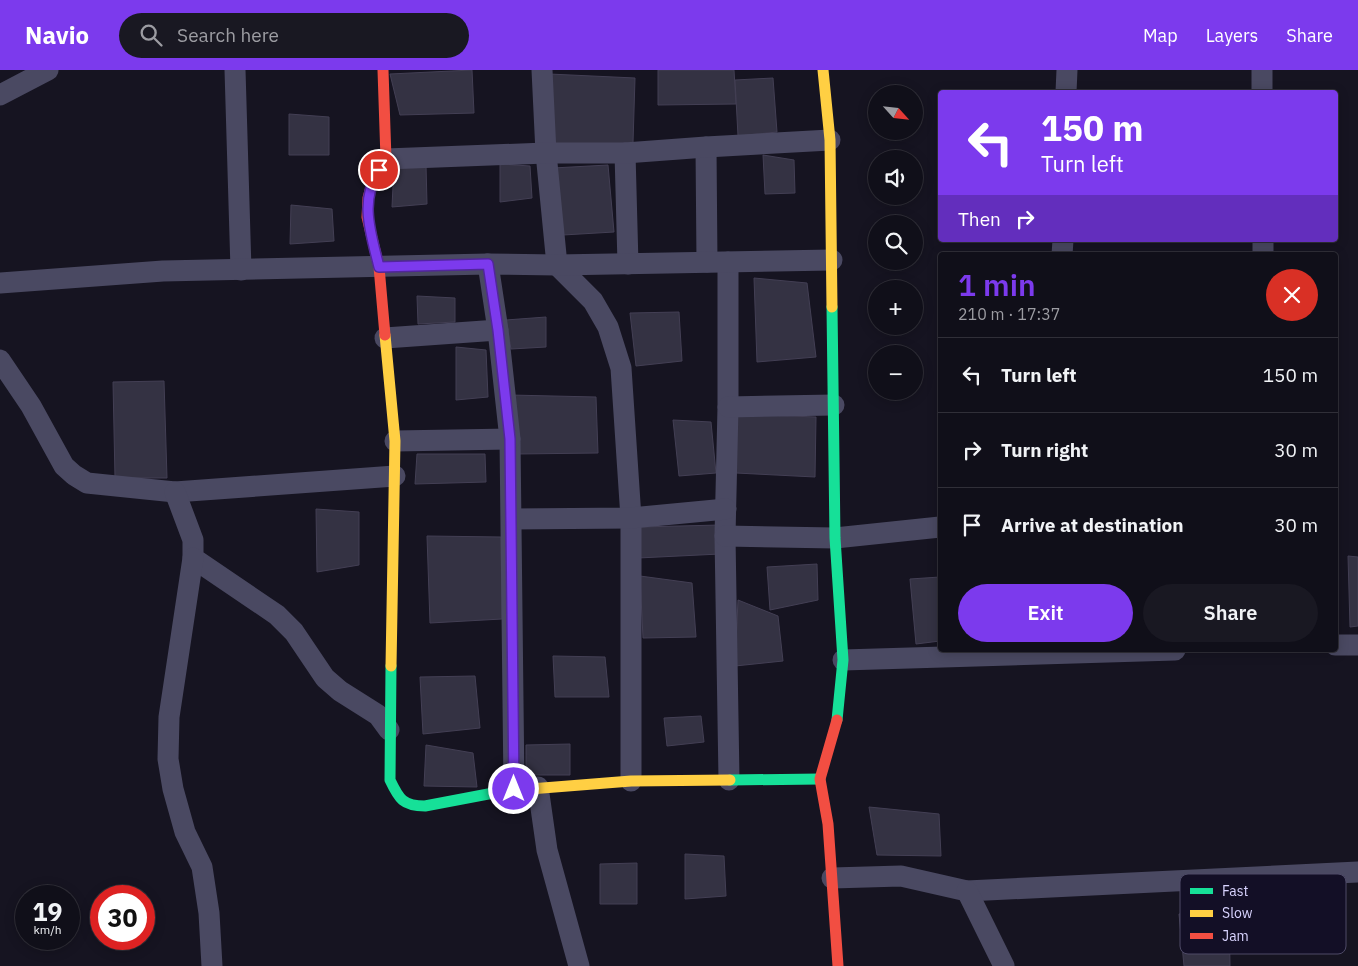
<!DOCTYPE html>
<meta charset="utf-8">
<style>
body{margin:0;font-family:"IBM Plex Sans",sans-serif;background:#191822;color:#f1f3f6;height:100vh;display:flex;flex-direction:column;font-size:19px;white-space:nowrap}
*{box-sizing:border-box;margin:0}
p{font-size:16px;color:#9c9ca2}
.icon{flex:none;width:28px;height:28px;fill:none;stroke:currentColor;stroke-width:2;stroke-linecap:round;stroke-linejoin:round}
.map{position:relative;flex:1;overflow:hidden}
.panel{position:absolute;left:938px;top:182px;width:400px;height:400px;display:flex;flex-direction:column;background:#100f19;border-radius:5px;box-shadow:0 2px 12px #0003,0 0 0 1px #302f38}
.panel>*{flex:none}
.hud{position:absolute;left:938px;top:20px;width:400px;height:152px;border-radius:5px;box-shadow:0 2px 12px #0003,0 0 0 1px #302f38;background:#7c3aed;color:#fff;overflow:hidden}
.needle{width:32px;rotate:117deg}
.controls{position:absolute;left:868px;top:15px;display:grid;gap:10px}
.controls a{display:grid;place-items:center;width:55px;height:55px;border-radius:50%;background:#100f19;box-shadow:0 2px 12px #0003,0 0 0 1px #302f38;font-size:25px}
.speed{position:absolute;left:15px;top:815px;display:flex;gap:10px;font-size:25px;font-weight:700;text-align:center}
.speed>*{display:grid;place-content:center;width:65px;height:65px;border-radius:50%;background:#100f19;box-shadow:0 2px 12px #0003,0 0 0 1px #302f38;line-height:1}
.speed small{font-size:12px;font-weight:400}
.speed .limit{border:8px solid #d22;background:#fff;color:#111}
.pin{position:absolute;display:grid;place-items:center;width:42px;height:42px;color:#fff;margin:-21px;border:2px solid #fff;border-radius:50%;box-shadow:0 1px 5px #0007}
.me{position:absolute;width:55px;margin:-28px;rotate:0deg;stroke-linejoin:round;filter:drop-shadow(0 0 4px #0008)}
.turn{display:flex;align-items:center;gap:18px;height:105px;padding:0 20px;font-size:22px}
.turn .icon{width:65px;height:65px;stroke-width:2.5}
.turn b{display:block;font-size:35px;line-height:42px}
.then{display:flex;align-items:center;height:48px;padding:0 20px;background:#0003;gap:10px;font-size:19px}
.round{display:grid;place-items:center;flex:none;width:52px;height:52px;border-radius:26px;background:#191822}
.summary{display:flex;align-items:center;justify-content:space-between;height:85px;padding:0 20px}
h1{font-size:30px;font-weight:600;line-height:38px;color:#7c3aed}
.action{display:flex;gap:10px;margin-top:auto;padding:10px 20px}
.action a{flex:1;height:58px;border-radius:30px;background:#7c3aed;color:#fff;font-size:20px;font-weight:600;line-height:58px;text-align:center}
.action a+a{background:#191822;color:#f1f3f6}
ul{padding:0;list-style:none}
li{display:flex;align-items:center;gap:15px;height:75px;padding:0 20px;border-top:1px solid #302f38}
li div{flex:1}
li b{display:block;font-size:19px}
li em{font-style:normal}
header{display:flex;align-items:center;gap:30px;box-sizing:border-box;height:70px;padding:0 25px;background:#7c3aed;color:#fff}
header strong{font-size:24px}
nav{display:flex;gap:28px;margin-inline-start:auto;font-size:18px}
.search{width:350px;height:45px;background:#191822;display:flex;align-items:center;gap:12px;box-sizing:border-box;padding:0 18px;border-radius:28px;color:#9c9ca2;font-size:19px}
.map>svg:first-child{display:block}
</style>
<header>
<strong>Navio</strong>
<div class="search"><svg class="icon" aria-label="search" viewBox="0 0 24 24"><circle cx="10" cy="10" r="6"/><path d="M15 15l6 6"/></svg>Search here</div>
<nav><a>Map</a><a>Layers</a><a>Share</a></nav>
</header>
<div class="map">
<svg width="1358" height="896" viewBox="0 0 1358 896">
<rect width="100%" height="100%" fill="#161421"/>
<g fill="#343243" stroke="#433f54">
<path d="M472,0L474,43L400,45L390,4Z"/>
<path d="M658,0H734L736,34L658,35Z"/>
<path d="M549,4L635,8L633,73L551,76Z"/>
<path d="M773,8L777,62L738,66L735,10Z"/>
<path d="M289,44L329,47V85H289Z"/>
<path d="M763,85L794,90L795,123L765,124Z"/>
<path d="M500,94L530,96L532,128L500,132Z"/>
<path d="M394,95H426L427,134L392,137Z"/>
<path d="M608,95L614,162L563,165L553,98Z"/>
<path d="M291,135L332,139L334,171L290,174Z"/>
<path d="M754,208L807,213L816,287L757,292Z"/>
<path d="M417,226L455,228V252L418,254Z"/>
<path d="M679,242L682,291L636,296L630,243Z"/>
<path d="M546,247V277L511,279L506,250Z"/>
<path d="M456,277L486,280L488,327L456,330Z"/>
<path d="M164,311L167,408H115L113,312Z"/>
<path d="M510,325L596,327L598,383L517,384Z"/>
<path d="M736,344L816,347L815,407L736,403Z"/>
<path d="M673,350L711,352L716,403L679,406Z"/>
<path d="M417,384H485L486,412L415,414Z"/>
<path d="M316,439L359,442V495L317,502Z"/>
<path d="M720,455V484L638,488L639,457Z"/>
<path d="M427,466L501,467L502,549L430,553Z"/>
<path d="M1348,486L1358,487V556L1350,557Z"/>
<path d="M817,494L818,530L770,540L767,497Z"/>
<path d="M640,506L692,513L696,567L643,568Z"/>
<path d="M940,507V571L916,574L910,509Z"/>
<path d="M738,530L778,546L783,591L735,596Z"/>
<path d="M553,586L605,587L609,627H555Z"/>
<path d="M475,606L480,658L423,664L420,607Z"/>
<path d="M701,646L704,672L667,676L664,648Z"/>
<path d="M570,674V705H526V675Z"/>
<path d="M426,675L473,683L477,717L424,716Z"/>
<path d="M869,737L939,744L941,786L877,785Z"/>
<path d="M685,784L724,786L726,826L685,829Z"/>
<path d="M637,793V834H600V794Z"/>
<path d="M1229,839L1230,896H1184L1179,844Z"/>
</g>
<g fill="none" stroke-linecap="round" stroke-linejoin="round">
<g stroke="#4a4962" stroke-width="21">
<path d="M235,0L241,200"/>
<path d="M542,0L546,83L557,195L593,231L608,257L621,298L631,448V711"/>
<path d="M1066,22L1067,0"/>
<path d="M1262,22V0"/>
<path d="M0,25L48,0"/>
<path d="M706,77L707,192"/>
<path d="M625,83L628,194"/>
<path d="M386,89L546,83H625L706,77L830,70"/>
<path d="M1263,170V185"/>
<path d="M1062,185L1063,170"/>
<path d="M728,192V337L725,466L729,710"/>
<path d="M488,194L498,260L510,369L514,719"/>
<path d="M0,213L163,201L488,194L557,195L832,190"/>
<path d="M385,268L498,260"/>
<path d="M0,290L31,336L64,396L74,405L87,413L175,422L395,406"/>
<path d="M728,337L834,335"/>
<path d="M395,371L510,369"/>
<path d="M175,422L193,470V488L277,545L294,562L325,608L340,621L378,645L389,660"/>
<path d="M512,449L631,448L726,439"/>
<path d="M725,466L835,468L940,457"/>
<path d="M193,488L169,647L168,689L173,719L185,762L202,797L209,843L212,896"/>
<path d="M1335,575H1358"/>
<path d="M843,590L1175,580"/>
<path d="M538,717L547,780L579,896"/>
<path d="M832,808L901,806L967,821L1358,802"/>
<path d="M967,821L1004,896"/>
</g>
<g stroke="#16e098" stroke-width="11">
<path d="M832,237L835,468L843,590L837,650"/>
<path d="M391,596L390,710C399,729 403,736 425,736L504,721"/>
<path d="M730,710L820,709"/>
</g>
<g stroke="#ffcf43" stroke-width="11">
<path d="M823,0L830,70L832,237"/>
<path d="M385,265L395,371L391,596"/>
<path d="M504,721L631,711L730,710"/>
</g>
<g stroke="#f24e42" stroke-width="11">
<path d="M383,0L386,89L373,110L368,128L367,147L379,197L385,265"/>
<path d="M837,650L820,709L828,754L838,896"/>
</g>
</g>
<g fill="none" stroke-linecap="round" stroke-linejoin="round">
<g stroke="#51269a" stroke-width="12">
<path id="route" d="M379,100C359,132 371,163 379,197L488,194L498,260L510,369L514,719"/>
</g>
<use href="#route" stroke="#7c3aed" stroke-width="9"/>
</g>
<rect x="1180" y="804" width="166" height="80" rx="8" fill="#130f26" stroke="#4e4a67" stroke-width="1"/>
<rect x="1190" y="818" width="23" height="6" fill="#16e098"/>
<rect x="1190" y="840" width="23" height="7" fill="#ffcf43"/>
<rect x="1190" y="863" width="23" height="6" fill="#f24e42"/>
<g font-size="14" fill="#d9d4ff">
<text x="1222" y="826">Fast</text>
<text x="1222" y="848">Slow</text>
<text x="1222" y="871">Jam</text>
</g>
</svg>
<div class="controls">
<a><svg class="needle" viewBox="-14 -14 28 28"><path d="M0-13l5 13h-10z" fill="#e53935"/><path d="M0 13l5-13h-10z" fill="#9c9ca2"/></svg></a>
<a><svg class="icon" aria-label="sound" viewBox="0 0 24 24"><path d="M4 9h4l5-4v14l-5-4H4zM17 9q2 3 0 6"/></svg></a>
<a><svg class="icon" aria-label="search" viewBox="0 0 24 24"><circle cx="10" cy="10" r="6"/><path d="M15 15l6 6"/></svg></a>
<a>+</a>
<a>−</a>
</div>
<div class="speed"><div>19<small>km/h</small></div><div class="limit">30</div></div>
<div class="pin" style="left:379px;top:100px;background:#d93025"><svg class="icon" aria-label="arrive" viewBox="0 0 24 24"><path d="M6 21V4h12l-3 4 3 4H6"/></svg></div>
<svg class="me" style="left:514px;top:719px" viewBox="-20 -20 40 40"><circle r="17" fill="#7c3aed" stroke="#fff" stroke-width="3"/><path d="M0-11L8 9 0 5-8 9z" fill="#fff"/></svg>
<div class="hud">
<div class="turn"><svg class="icon" aria-label="left" viewBox="0 0 24 24"><path d="M17 20v-9H6M10 6l-5 5 5 5"/></svg><div><b>150 m</b>Turn left</div></div>
<div class="then">Then<svg class="icon" aria-label="right" viewBox="0 0 24 24"><path d="M7 20v-9h11M14 6l5 5-5 5"/></svg></div>
</div>
<section class="panel">
<div class="summary"><div><h1>1 min</h1><p>210 m · 17:37</p></div><a class="round" style="background:#d93025;color:#fff"><svg class="icon" aria-label="close" viewBox="0 0 24 24"><path d="M6 6l12 12M18 6L6 18"/></svg></a></div>
<ul>
<li><svg class="icon" aria-label="left" viewBox="0 0 24 24"><path d="M17 20v-9H6M10 6l-5 5 5 5"/></svg><div><b>Turn left</b></div><em>150 m</em></li>
<li><svg class="icon" aria-label="right" viewBox="0 0 24 24"><path d="M7 20v-9h11M14 6l5 5-5 5"/></svg><div><b>Turn right</b></div><em>30 m</em></li>
<li><svg class="icon" aria-label="arrive" viewBox="0 0 24 24"><path d="M6 21V4h12l-3 4 3 4H6"/></svg><div><b>Arrive at destination</b></div><em>30 m</em></li>
</ul>
<div class="action"><a>Exit</a><a>Share</a></div>
</section>
</div>
